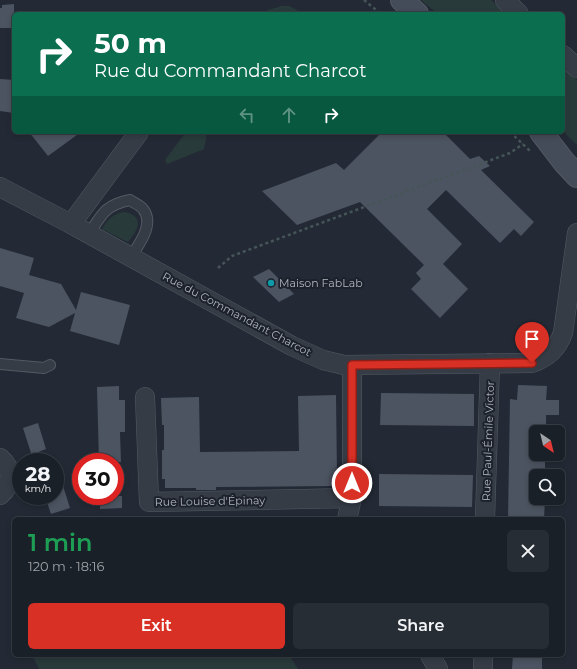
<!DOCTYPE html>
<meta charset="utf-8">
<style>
body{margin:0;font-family:Montserrat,sans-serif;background:#272d34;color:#f1f3f6;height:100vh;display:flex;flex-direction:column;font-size:15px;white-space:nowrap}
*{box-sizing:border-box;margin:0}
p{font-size:13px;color:#9fa3a8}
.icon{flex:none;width:22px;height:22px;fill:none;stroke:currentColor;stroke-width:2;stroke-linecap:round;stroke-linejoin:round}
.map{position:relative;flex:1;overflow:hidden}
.drawer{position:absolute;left:12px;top:517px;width:553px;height:140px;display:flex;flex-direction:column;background:#1a2028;border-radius:6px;box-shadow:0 2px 6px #0003,0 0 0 1px #383e45}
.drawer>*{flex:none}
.top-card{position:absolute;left:12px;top:12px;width:553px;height:122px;border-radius:6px;box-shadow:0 2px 6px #0003,0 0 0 1px #383e45;background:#0b6e4f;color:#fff;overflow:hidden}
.needle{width:26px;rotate:145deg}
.buttons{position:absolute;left:529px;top:425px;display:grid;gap:8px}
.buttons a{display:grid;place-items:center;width:36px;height:36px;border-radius:6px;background:#1a2028;box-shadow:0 2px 6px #0003,0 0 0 1px #383e45;font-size:20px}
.speed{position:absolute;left:12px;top:453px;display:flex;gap:8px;font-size:20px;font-weight:700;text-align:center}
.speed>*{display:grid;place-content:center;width:52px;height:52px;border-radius:50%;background:#1a2028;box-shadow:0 2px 6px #0003,0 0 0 1px #383e45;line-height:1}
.speed small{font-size:10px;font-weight:400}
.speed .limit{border:6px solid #d22;background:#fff;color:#111}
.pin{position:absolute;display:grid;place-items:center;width:34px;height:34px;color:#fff;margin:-41px -17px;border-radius:50% 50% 50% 0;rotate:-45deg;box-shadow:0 0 4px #0007}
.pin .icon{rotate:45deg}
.me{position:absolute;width:44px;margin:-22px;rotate:0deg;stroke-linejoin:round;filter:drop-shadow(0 0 3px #0008)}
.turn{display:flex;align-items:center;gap:14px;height:84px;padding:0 16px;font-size:18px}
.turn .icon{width:52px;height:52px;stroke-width:2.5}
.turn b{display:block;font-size:28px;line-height:34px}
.lanes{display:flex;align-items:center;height:38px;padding:0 16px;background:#0003;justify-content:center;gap:20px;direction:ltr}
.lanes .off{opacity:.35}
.round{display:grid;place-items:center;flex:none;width:42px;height:42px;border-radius:6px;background:#272d34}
.overview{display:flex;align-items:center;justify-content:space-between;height:68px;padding:0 16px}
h1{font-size:24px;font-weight:600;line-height:30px;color:#1e9e55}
.button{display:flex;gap:8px;margin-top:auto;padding:8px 16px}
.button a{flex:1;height:46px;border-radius:6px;background:#d93025;color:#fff;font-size:16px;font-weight:600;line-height:46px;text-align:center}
.button a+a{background:#272d34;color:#f1f3f6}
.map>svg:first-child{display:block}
</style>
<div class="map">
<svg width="577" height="669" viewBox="0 0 577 669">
<rect width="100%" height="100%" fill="#232a35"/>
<g fill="#293a3a">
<path d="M421,0H491L506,14H438Z"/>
<path d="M282,6H289L297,10L296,14H264L268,10Z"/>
<path d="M563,67L577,80V145L563,131Z"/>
<path d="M186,132H207L204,149L167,164L165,160Z"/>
<path d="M125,212C146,217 137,231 128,242L102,229C108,219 114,213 125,212Z"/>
<path d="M32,655H289L298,669H39Z"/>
</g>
<g fill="#4c5461">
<path d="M14,4V28H0V8H2V5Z"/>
<path d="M0,79L14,80V113L0,111Z"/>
<path d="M29,132H81L48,156Z"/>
<path d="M382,132H443L470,159L479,156L490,166L481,170L534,222L521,236L514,229L500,243L446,190L427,209L462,244L443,264L468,289L440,318L411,289L421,279L416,273L424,265L360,202L297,225L262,191L336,163L344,170Z"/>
<path d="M0,248L34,258L29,275L61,284L76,310L81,292L130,305L119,345L70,331L75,313L49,327L16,318L24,293L0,286Z"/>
<path d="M269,269L294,294L279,302L253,277Z"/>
<path d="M518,385L547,386L546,400H559V415H546V432H536V454H545V476H536V498H545L544,519H508L510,399L517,400Z"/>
<path d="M119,386V400H125V432H120L121,462H99L97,387Z"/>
<path d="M381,393L474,394V426L380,425Z"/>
<path d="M336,395L337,476H335V486L216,487V490H196V488H165V479H162V450H164V425H162L161,398L199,397L200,452L299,451L298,396Z"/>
<path d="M38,423L46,449L36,453H31L23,428Z"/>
<path d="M55,470H58L70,508L51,514L45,496H55Z"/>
<path d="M379,474L473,475L472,507L379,506Z"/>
<path d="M100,496H122V508L100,509Z"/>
<path d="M513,655H542V669H512Z"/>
</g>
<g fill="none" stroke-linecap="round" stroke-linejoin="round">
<g stroke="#545a64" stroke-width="12">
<g id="service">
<path d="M89,234C102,214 105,205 130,200C134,203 140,205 143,209C155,224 139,244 131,257"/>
<path d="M0,364L44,368L50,365"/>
</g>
</g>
<g stroke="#545a64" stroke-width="20">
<g id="minor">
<path d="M505,0L519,14"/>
<path d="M563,55L577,68"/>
<path d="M0,187L71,224L292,346L323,360L344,365L532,363C548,357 557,349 563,333L577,233"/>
<path d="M71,224L139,132"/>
<path d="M145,397L149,502L352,498"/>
<path d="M0,458C13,469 13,484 0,495"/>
<path d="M347,519L352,498V365"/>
<path d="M485,519L490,363"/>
<path d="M430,655L438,669"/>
<path d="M483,655V669"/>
</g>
</g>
<g stroke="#545a64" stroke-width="24">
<g id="secondary">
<path d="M402,0L417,14"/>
<path d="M541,132L564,162L577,176"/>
</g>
</g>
<g stroke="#465558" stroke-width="2.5" stroke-dasharray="3 3" stroke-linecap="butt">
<path d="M364,0L381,14"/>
<path d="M510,132L530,151"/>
<path d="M218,268L232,256L510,153L523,144"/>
</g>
<use href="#service" stroke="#363c46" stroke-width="10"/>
<use href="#minor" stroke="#363c46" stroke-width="19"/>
<use href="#secondary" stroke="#454c59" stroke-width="22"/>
</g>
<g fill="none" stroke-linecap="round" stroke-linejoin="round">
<g stroke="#8d1f18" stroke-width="10">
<path id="route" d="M352,483V365L532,363"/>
</g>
<use href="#route" stroke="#d93025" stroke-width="7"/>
</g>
<circle fill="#0f9aa8" stroke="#1c212b" stroke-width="1.5" cx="271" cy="283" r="4"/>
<g text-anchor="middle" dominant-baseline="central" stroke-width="4" stroke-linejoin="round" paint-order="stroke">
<g font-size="11" fill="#b1b7c2" stroke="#1c212b" text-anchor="start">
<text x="279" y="283">Maison FabLab</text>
</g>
<g font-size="11" fill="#b1b7c2" stroke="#1c212b">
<text transform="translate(237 314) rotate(28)">Rue du Commandant Charcot</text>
<text transform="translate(488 441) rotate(-88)">Rue Paul-Émile Victor</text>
<text transform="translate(210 501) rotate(-1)">Rue Louise d'Épinay</text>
</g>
</g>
</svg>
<div class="buttons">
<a><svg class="needle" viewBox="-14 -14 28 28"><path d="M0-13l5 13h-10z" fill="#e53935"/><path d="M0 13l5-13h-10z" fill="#9fa3a8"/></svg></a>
<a><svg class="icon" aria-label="search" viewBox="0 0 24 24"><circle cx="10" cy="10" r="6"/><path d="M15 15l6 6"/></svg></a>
</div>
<div class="speed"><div>28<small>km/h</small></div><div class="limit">30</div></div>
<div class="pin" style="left:532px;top:363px;background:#d93025"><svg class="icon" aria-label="arrive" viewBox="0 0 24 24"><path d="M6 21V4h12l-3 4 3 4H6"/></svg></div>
<svg class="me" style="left:352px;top:483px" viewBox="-20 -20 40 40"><circle r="17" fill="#d93025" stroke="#fff" stroke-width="3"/><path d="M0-11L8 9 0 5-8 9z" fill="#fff"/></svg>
<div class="top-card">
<div class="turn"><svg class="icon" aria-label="right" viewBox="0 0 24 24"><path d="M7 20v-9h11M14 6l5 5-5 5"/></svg><div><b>50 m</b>Rue du Commandant Charcot</div></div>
<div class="lanes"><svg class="icon off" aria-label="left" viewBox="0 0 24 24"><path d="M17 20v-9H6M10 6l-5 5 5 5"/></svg><svg class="icon off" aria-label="ahead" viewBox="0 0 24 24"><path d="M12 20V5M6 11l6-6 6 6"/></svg><svg class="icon" aria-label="right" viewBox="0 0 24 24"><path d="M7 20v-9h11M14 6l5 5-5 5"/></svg></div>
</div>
<section class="drawer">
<div class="overview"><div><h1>1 min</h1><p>120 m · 18:16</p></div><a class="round"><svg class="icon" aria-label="close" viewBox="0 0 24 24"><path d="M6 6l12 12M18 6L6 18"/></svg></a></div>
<div class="button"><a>Exit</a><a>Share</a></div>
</section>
</div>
